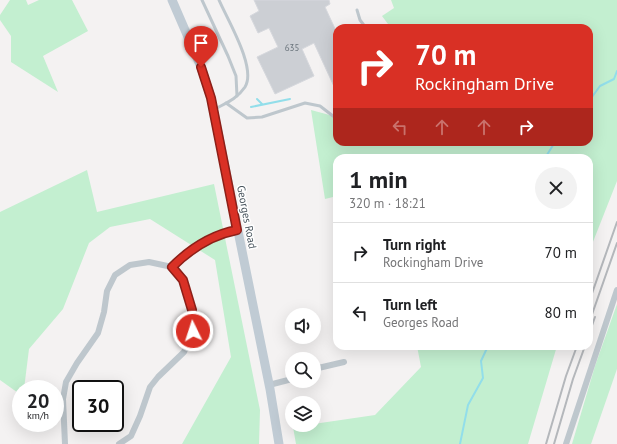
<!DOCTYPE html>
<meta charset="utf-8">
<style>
body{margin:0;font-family:"PT Sans",sans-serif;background:#f2f2f2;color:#202124;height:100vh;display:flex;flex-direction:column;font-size:15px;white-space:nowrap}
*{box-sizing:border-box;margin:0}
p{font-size:13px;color:#757577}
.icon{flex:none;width:22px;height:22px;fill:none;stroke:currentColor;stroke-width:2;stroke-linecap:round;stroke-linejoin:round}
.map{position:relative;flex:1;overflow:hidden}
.sheet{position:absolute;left:333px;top:154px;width:260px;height:196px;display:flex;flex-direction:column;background:#fff;border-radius:12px;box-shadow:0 4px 16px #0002}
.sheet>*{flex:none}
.hud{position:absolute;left:333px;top:24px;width:260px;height:122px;border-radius:12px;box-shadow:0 4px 16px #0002;background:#d93025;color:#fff;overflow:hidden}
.fabs{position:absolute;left:285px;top:308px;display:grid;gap:8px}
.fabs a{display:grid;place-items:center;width:36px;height:36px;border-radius:50%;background:#fff;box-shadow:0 4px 16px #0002;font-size:20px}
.speed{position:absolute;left:12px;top:380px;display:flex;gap:8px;font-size:20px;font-weight:700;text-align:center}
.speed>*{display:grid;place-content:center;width:52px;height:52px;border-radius:50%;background:#fff;box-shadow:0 4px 16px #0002;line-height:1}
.speed small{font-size:10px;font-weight:400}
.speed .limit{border:2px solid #111;border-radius:6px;background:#fff;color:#111}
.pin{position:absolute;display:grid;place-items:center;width:34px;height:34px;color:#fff;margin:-41px -17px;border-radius:50% 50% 50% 0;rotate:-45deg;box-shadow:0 0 4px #0007}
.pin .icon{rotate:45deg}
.me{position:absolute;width:44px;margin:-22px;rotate:356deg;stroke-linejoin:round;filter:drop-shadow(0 0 3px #0008)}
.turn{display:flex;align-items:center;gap:14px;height:84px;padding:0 16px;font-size:18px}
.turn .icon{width:52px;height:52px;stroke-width:2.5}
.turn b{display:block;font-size:28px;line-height:34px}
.lanes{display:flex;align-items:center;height:38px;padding:0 16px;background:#0003;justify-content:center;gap:20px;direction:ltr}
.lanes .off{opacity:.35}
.round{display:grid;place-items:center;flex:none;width:42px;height:42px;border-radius:21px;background:#f2f2f2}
.summary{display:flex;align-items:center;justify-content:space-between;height:68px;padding:0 16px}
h1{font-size:24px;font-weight:600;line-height:30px}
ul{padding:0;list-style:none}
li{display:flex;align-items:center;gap:12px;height:60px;padding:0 16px;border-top:1px solid #e0e0e0}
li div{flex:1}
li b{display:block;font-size:15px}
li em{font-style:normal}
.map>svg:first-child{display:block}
</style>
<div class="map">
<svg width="617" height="444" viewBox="0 0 617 444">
<rect width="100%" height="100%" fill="#f4f2f2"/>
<g fill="#c3efd0">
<path d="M10,0H26L28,5L39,0H72L88,31L43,56L58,92L11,62V36L0,20V15Z"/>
<path d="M391,0H617V181L589,252V158H337V196L325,199L311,110L337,117V142H589V28H391L382,16L394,8Z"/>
<path d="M87,170L97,212L214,184L260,410L259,444H182L231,357L215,260L150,219L110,227L89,243L63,309L29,349L24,389H21V395L0,380V212Z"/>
<path d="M617,304V369L591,444H572L595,366Z"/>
<path d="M417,346H557L528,444H296L293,427L375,415L421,367Z"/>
</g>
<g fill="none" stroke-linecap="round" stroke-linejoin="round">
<g stroke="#92deea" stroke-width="2">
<path d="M257,99L262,104"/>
<path d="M589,101L600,86L614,79L617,71"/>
<path d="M251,107L290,99"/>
<path d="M545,158L555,142"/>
<path d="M460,444L468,405L483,378L481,361L488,346"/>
</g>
</g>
<path fill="#cccfd4" stroke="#d6d8dd" d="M254,0H329L330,4L325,7L337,33V93L314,43L302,49L314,76L275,94L257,57L278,47L269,28L258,33L250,16L259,11Z"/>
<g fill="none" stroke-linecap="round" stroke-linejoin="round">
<g stroke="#bec7cd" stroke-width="3">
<path d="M202,0L228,56L236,76L237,96"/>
<path d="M357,10L360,20L366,28"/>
<path d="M226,103L247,118L262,117L305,103L320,106L333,116L337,117"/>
<path d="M215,109C226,103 237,99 245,87C257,68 227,19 219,0"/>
</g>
<g stroke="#bec7cd" stroke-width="6">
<path d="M172,267C190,249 211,235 237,230"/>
<path d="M314,369L344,362"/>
<path d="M269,385L292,379"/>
<path d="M65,444L63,399L66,382L77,363L98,333L104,312L107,291L115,275L130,265L149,262L172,267L183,280L191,310L193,331L184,352L158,377L150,387L140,416L131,436L119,444"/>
<path d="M566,444L617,290"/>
</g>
<path stroke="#c0cbd4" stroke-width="9" d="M172,0L201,67L211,98L270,389L279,444"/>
<g stroke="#b4b7bb" stroke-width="2">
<path d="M589,302L617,222"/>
<path d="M589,323L617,243"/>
<path d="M589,334L595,317"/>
<path d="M546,444L566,376L577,346"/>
<path d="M554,444L573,379L585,346"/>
</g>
</g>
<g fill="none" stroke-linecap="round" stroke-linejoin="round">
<g stroke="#8d1f18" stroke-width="10">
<path id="route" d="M193,331L192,310L183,280L172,267C190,249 211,235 237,230L211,98L201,67"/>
</g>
<use href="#route" stroke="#d93025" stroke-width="7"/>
</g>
<g text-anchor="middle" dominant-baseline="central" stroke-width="3" stroke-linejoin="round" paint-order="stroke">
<g font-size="9" fill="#6a747c">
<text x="292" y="47">635</text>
</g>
<g font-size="11" fill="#4a565f" stroke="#fff">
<text transform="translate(247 217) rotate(79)">Georges Road</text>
</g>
</g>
</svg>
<div class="fabs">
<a><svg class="icon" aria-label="sound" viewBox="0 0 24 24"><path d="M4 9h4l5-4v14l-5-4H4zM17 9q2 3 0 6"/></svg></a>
<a><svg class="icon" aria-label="search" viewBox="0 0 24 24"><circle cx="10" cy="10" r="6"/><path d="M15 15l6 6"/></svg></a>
<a><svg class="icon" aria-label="layers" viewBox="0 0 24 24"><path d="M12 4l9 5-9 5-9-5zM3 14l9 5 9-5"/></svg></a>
</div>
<div class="speed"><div>20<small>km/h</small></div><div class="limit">30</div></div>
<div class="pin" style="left:201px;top:67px;background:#d93025"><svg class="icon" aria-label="arrive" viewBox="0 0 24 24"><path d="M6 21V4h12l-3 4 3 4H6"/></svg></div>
<svg class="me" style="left:193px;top:331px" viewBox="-20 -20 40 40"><circle r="17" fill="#d93025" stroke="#fff" stroke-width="3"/><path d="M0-11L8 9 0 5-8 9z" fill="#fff"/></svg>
<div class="hud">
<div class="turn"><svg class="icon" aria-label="right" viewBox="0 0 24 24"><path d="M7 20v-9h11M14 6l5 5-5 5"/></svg><div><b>70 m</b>Rockingham Drive</div></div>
<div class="lanes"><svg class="icon off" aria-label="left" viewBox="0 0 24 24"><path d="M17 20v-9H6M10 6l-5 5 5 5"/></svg><svg class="icon off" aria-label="ahead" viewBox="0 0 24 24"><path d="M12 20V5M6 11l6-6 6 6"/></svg><svg class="icon off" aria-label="ahead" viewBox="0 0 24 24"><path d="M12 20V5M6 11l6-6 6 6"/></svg><svg class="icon" aria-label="right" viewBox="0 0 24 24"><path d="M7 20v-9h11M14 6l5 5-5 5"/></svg></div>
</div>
<section class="sheet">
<div class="summary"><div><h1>1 min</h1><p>320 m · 18:21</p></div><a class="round"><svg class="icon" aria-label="close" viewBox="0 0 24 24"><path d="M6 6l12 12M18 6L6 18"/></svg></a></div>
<ul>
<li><svg class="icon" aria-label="right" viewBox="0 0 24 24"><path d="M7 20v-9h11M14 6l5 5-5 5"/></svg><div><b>Turn right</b><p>Rockingham Drive</p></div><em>70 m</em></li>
<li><svg class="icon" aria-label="left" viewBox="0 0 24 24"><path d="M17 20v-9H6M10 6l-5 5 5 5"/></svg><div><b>Turn left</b><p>Georges Road</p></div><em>80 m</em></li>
</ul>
</section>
</div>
